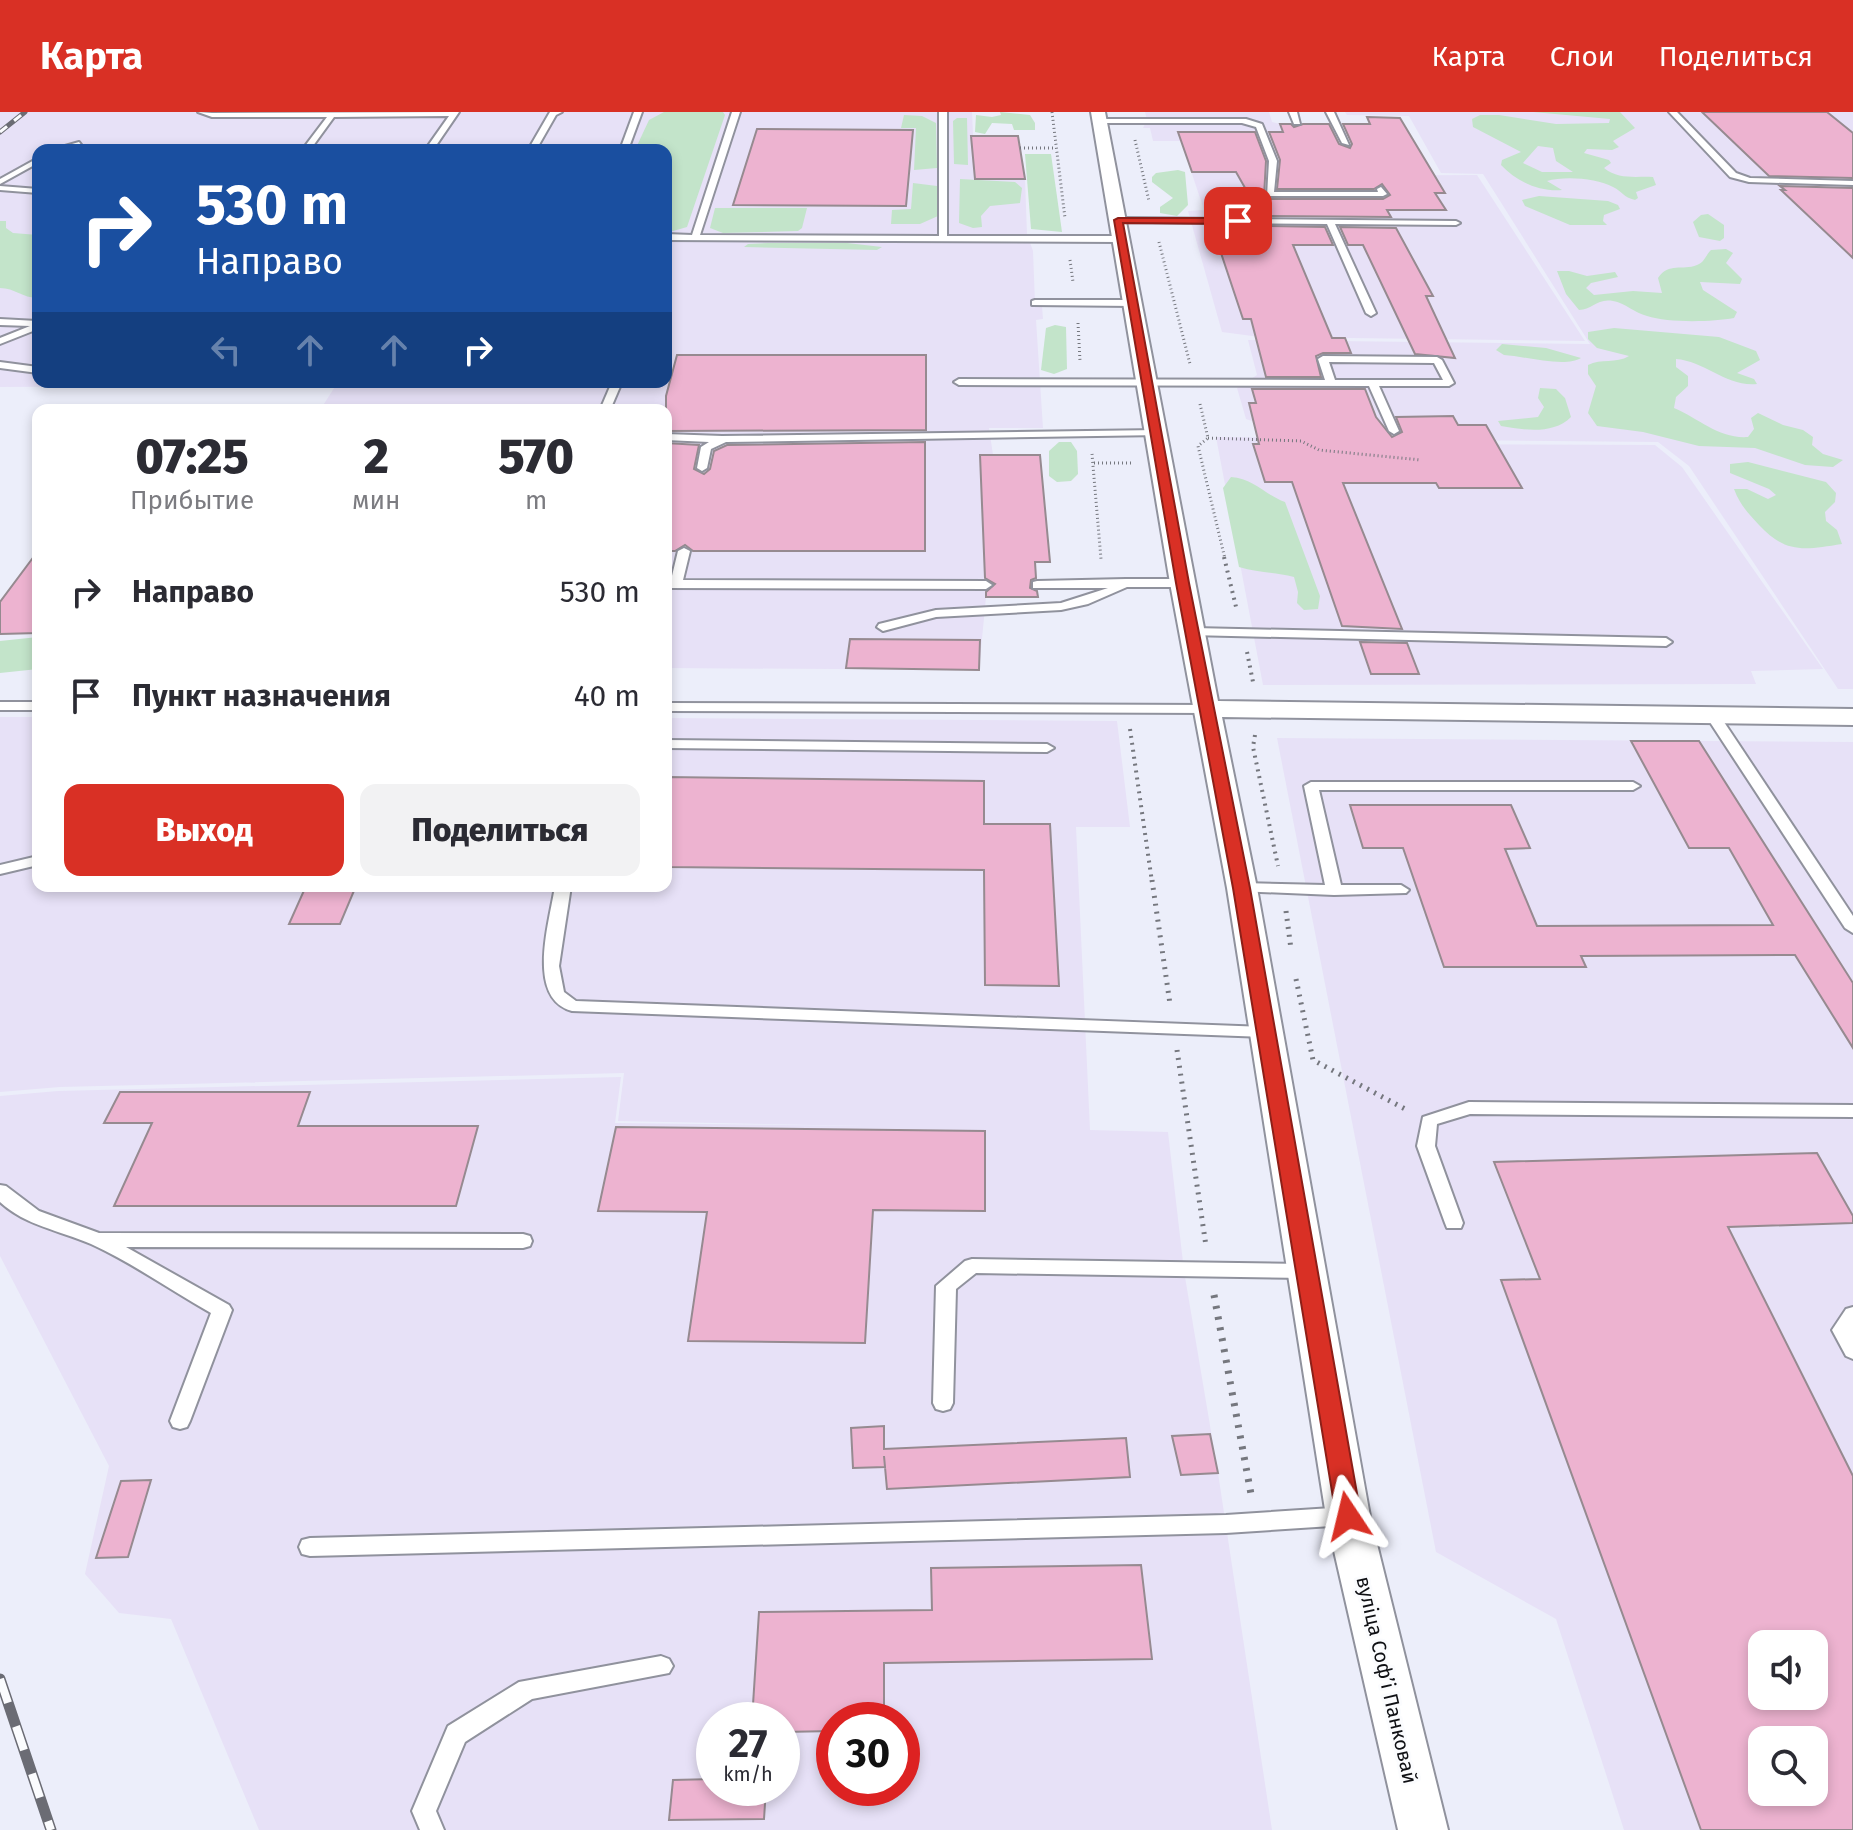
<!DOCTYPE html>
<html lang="ru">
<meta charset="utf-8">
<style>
body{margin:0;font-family:"Fira Sans",sans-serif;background:#f2f2f3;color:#2b2b33;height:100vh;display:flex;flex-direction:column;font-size:30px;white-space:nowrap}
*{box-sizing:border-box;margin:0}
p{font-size:26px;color:#7c7c81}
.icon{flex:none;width:44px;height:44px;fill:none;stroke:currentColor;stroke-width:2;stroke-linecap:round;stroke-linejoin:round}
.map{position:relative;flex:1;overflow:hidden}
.details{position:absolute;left:32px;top:292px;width:640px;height:488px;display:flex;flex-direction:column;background:#fff;border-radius:16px;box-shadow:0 4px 12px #0003}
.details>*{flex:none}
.hud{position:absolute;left:32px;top:32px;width:640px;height:244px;border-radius:16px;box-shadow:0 4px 12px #0003;background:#1a4fa0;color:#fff;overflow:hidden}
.tools{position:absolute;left:1748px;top:1518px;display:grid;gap:16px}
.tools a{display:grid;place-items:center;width:80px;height:80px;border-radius:16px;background:#fff;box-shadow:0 4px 12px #0003;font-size:40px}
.speed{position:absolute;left:696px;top:1590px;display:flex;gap:16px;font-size:40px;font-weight:700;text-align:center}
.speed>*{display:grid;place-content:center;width:104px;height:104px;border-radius:50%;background:#fff;box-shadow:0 4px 12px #0003;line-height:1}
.speed small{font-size:20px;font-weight:400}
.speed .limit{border:12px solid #d22;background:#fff;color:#111}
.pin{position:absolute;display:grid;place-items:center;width:68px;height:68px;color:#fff;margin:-34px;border-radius:16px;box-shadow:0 4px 12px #0006}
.me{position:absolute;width:88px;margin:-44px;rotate:350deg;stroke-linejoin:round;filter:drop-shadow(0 0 6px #0008)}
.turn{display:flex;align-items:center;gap:28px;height:168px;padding:0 32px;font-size:36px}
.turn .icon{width:104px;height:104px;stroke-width:2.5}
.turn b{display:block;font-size:56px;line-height:68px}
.lanes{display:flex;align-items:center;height:76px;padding:0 32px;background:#0003;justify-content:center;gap:40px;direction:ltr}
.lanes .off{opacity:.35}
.eta{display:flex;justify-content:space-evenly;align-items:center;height:136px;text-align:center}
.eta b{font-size:48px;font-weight:800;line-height:56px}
.button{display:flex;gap:16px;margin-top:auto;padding:16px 32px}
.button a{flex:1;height:92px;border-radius:16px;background:#d93025;color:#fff;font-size:32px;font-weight:800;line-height:92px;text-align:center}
.button a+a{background:#f2f2f3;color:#2b2b33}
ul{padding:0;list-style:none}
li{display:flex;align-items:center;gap:24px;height:104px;padding:0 32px}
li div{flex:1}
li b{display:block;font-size:30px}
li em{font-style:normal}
header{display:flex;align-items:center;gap:48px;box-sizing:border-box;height:112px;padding:0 40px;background:#d93025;color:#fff}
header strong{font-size:38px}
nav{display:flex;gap:44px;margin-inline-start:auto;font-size:28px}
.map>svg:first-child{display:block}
</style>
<header>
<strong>Карта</strong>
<nav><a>Карта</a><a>Слои</a><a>Поделиться</a></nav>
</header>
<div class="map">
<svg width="1853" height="1718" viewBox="0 0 1853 1718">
<rect width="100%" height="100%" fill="#eceefa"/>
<g fill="#e7e1f7" fill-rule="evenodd">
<path d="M0,0H972L975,67H1025L1027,122L1033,139L1035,191L1036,194H1042L1043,207L1036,208L1043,316H989L993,343H1040L1050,450L1035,451L1038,485H986L979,558L666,556V298H320L338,270H666V38H38V270H328L326,273L0,275Z"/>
<path d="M1145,0H1269L1272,10L1280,12L1286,27L1287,64L1477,63L1585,229L1260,225L1222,220L1188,99L1204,98L1181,29H1153L1150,16H1143L1147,8Z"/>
<path d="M1345,0H1853V577H1838L1689,354L1658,330L1353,327L1289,321L1246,307L1237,276L1257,263L1248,228L1590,232L1483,62L1441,61L1409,4L1347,3Z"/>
<path d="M1216,325L1333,326L1337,332L1655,333L1682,355L1823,557L1751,559L1756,572L1263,573Z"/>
<path d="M0,605H38V774H666V606L1117,609L1130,715H1076L1090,1018L1168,1020L1184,1159L1218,1361L1272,1718H259L171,1507L119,1501L85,1462L109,1354L0,1144V984L58,979L621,965L615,1011L865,1014L618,1009L624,961L60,975L0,980ZM714,1608H782V1676H714ZM834,1608H902V1676H834Z"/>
<path d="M1277,626L1853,630V1718H1624L1556,1507L1436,1440ZM1762,1532H1814V1584H1762ZM1762,1628H1814V1680H1762Z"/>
</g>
<g fill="#c3e4ca" fill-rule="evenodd">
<path d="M664,0H723L725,3L687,115L666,121V38H635L649,8Z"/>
<path d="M1000,0L1030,3L1035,11V18H1014L1012,12L992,11L985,22L975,20L976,3L992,5L1001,3Z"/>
<path d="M1533,0H1620L1635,16L1613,29L1619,35L1612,38L1587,37L1584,41L1609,48L1611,51L1604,56C1619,68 1635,64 1653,65L1656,73L1636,80L1638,86L1635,88C1623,85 1623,80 1613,75C1597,66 1564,64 1547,69L1562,78C1539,80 1516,69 1501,53L1502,48L1521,40L1473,15L1472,7L1480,3H1499L1556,12L1609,11L1610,7ZM1538,34L1553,36L1556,49L1573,60H1542L1523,51Z"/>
<path d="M904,3L922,4L936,11L937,56L914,58L916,16H901Z"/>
<path d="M957,6H967L968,53L954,52L953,9Z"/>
<path d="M1025,42H1051L1062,120L1031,117Z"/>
<path d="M1178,58L1185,60L1188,93L1177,104L1160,101V95L1173,86L1152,70V65L1156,61Z"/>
<path d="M960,67L1015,70L1022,76L1020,91L990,94L981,104L982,115L973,116L959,111Z"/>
<path d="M913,71L937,74L938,104L920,112H891L892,98L911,97Z"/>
<path d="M1539,84L1608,89L1618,93L1620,97L1604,103L1603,109L1607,113H1570L1525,94L1522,88Z"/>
<path d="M715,96H807L802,116L798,119L723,121L710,116Z"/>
<path d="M1708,102L1724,113V126L1720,129L1699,125L1693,110L1701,103Z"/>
<path d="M0,109H6V116L13,121L38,123V186C22,186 15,176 0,176Z"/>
<path d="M768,131H847L882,135L877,138L744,135L748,132Z"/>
<path d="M1726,137L1733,141L1726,151L1742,167L1740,172L1700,170L1703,178L1737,200L1734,206C1712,210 1668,211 1647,204C1635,201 1625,191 1613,189C1597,186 1592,198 1579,198L1566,182L1557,159H1569L1587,164L1615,160L1618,165L1591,171L1586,176L1594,183L1633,179L1662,181L1658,166C1669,150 1682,159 1697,153C1705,150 1705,144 1711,138Z"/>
<path d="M1055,213L1066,215L1067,257L1054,262L1041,258L1046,216Z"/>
<path d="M1614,216L1719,225L1756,239L1760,248L1737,261L1754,267L1757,272C1726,275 1705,249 1676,247V255L1688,264V274L1676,285L1674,296C1700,307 1719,327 1748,325L1754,317L1751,306L1758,301L1783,313L1803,318L1813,325L1812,333L1823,342L1843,348L1833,355L1805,353L1755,336L1699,334L1643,320L1597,314L1588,301L1596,274L1588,262V253C1601,246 1616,252 1629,244L1597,236L1588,227V220Z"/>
<path d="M1502,232L1546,236L1581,246C1565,256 1524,244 1504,243L1496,238Z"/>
<path d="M1540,276L1556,277L1565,286L1571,305C1553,323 1524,318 1501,314L1498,309L1538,305L1544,295L1538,286Z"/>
<path d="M1059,330H1071L1077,339L1078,362L1071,369L1057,370L1049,364V339Z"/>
<path d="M1748,350L1826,370L1836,381L1835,390L1825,400L1826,409L1837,418L1842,432C1804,438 1786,442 1759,413C1748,401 1740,393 1734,377H1747L1768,387L1776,383L1769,377L1730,361V352Z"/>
<path d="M1231,365C1253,366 1265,383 1285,390L1320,484L1318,497L1304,498L1297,491L1298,480L1294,465C1275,460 1258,461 1239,455L1223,376Z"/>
<path d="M38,525V557L0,561V529Z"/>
</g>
<g fill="#edb3d0" stroke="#968a90" stroke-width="2" fill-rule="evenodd">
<path d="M1702,0H1827L1853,21V66L1769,64Z"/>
<path d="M1367,5L1400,6L1445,81H1435L1446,98H1387L1391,105L1261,104L1236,60H1192L1178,20H1255L1266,49L1264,84L1267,87H1383L1390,83L1382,72L1374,77H1277L1280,48L1269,20H1283L1280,12H1291L1294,15L1303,12H1329L1339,32L1350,36L1352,32L1343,12H1370Z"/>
<path d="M757,17L913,18L906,94L733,93Z"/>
<path d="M971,24H1018L1025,67H975Z"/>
<path d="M1780,74L1853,76V146L1781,78H1785Z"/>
<path d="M1266,114L1325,115L1333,133H1293L1332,226H1345L1351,241H1323L1316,244L1321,265H1266L1251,207H1243L1214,120L1268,118Z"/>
<path d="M1340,115L1396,116L1433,184H1426L1455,246L1415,242L1363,133H1348Z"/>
<path d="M677,243H926V318L666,319V284Z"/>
<path d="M1252,277H1365L1376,305L1392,325L1402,320L1396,305L1453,304L1458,313H1486L1522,376H1439L1436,371H1343L1402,517L1342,514L1292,370H1265L1253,332H1259L1249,291H1256Z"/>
<path d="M925,330V439H693L685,433L675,439H666V331L699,333L694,357L704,362L710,357L714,339L727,333Z"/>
<path d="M980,343H1040L1050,450H1035L1036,466L1031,468L1030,476L1037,479L1038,485H986V480L995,472L985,466Z"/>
<path d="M38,439V521L0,522V490Z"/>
<path d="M850,527L980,528L979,558L846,556Z"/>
<path d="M1360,530L1407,531L1419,562H1371Z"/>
<path d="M1631,629H1699L1853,871V936L1795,843L1581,844L1586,855H1444L1403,736H1363L1350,693H1511L1530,736L1505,737L1537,814L1773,813L1729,736H1689Z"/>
<path d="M666,665L984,669V712H1050L1059,874L985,873L984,758L666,755Z"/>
<path d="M306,774H356L340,812H289Z"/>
<path d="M120,980H310L298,1014H478L456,1094H114L152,1011H104Z"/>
<path d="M616,1015L985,1019V1099L873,1098L865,1231L688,1229L707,1100L598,1099Z"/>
<path d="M1817,1041L1853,1104V1111L1728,1115L1853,1364V1718H1701L1501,1168L1540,1167L1494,1050ZM1762,1532H1814V1584H1762ZM1762,1628H1814V1680H1762Z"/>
<path d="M884,1314V1337L1126,1326L1130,1365L887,1377L884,1344L885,1355L853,1356L851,1316Z"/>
<path d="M1210,1322L1218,1361L1181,1363L1172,1324Z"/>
<path d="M151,1368L128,1445L96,1446L121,1369Z"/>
<path d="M1141,1453L1152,1547L884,1551V1608H834V1619L782,1620V1608H752L759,1500L932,1498L931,1456Z"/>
<path d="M714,1667V1676H766L764,1707L669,1708L673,1668Z"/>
</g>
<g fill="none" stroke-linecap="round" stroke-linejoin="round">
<g stroke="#90929d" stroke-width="4">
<g id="service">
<path d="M198,0L212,1L459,0L433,38H425L449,4L334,5L310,38H302L327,5H212Z"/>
<path d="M550,0H562L556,3L536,38H528Z"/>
<path d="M634,0H642L628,38H620Z"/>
<path d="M732,0H740L700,123L939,124V0H947V124H1121L1125,127L1121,130L666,128V122L692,123Z"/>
<path d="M1289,0H1297L1300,12H1294Z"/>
<path d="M1326,0H1334L1349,33L1342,31Z"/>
<path d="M1669,0H1677L1736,61L1750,66L1853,69V73L1749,70L1730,65Z"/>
<path d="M1100,7H1246L1262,12L1277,49L1274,80H1378L1377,77L1381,75L1387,82L1383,84H1267L1269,49L1256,15L1242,11H1097Z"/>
<path d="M79,30L82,34L57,38L58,36Z"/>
<path d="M38,46V51L0,72V67Z"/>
<path d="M0,74L38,77V81L0,78Z"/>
<path d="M1118,106L1456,109L1460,111L1456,113L1335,112L1376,201L1371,204L1366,201L1327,112L1115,110Z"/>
<path d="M1035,188H1133L1138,191L1133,194L1032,193V189Z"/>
<path d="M0,207L37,209L38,217L0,232V226L30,214L0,213Z"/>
<path d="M1323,244L1437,245L1442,248L1454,271L1449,274H1379L1399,319L1394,322L1389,319L1369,274L959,273L954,270L959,267L1325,268L1318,247ZM1329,250L1434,251L1443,268H1335Z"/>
<path d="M0,250L38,255V261L0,256Z"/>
<path d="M612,270H622L610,298H600Z"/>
<path d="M1158,318L1162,319V323L726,330L711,337L707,356L702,359L697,356L701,335L709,330L666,328V322L722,324Z"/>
<path d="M684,436L690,439L683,468L986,469L992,473L986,477L666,476V468H671L678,439Z"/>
<path d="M1126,467H1182L1188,471L1182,475H1127L1088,492L1061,498L936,505L883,519L877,515L879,512L936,498L1061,491L1108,476H1033V470L1037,469Z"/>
<path d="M1194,516L1666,526L1672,530L1666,534L1190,523V517Z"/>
<rect x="0" y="590" width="38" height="8"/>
<path d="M666,591L1209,593L1216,597L1209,601L666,599Z"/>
<path d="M1713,600L1720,604L1853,804V821L1845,816L1706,604Z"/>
<path d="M666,628L1047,632L1054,636L1047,640L666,636Z"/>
<path d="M1311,670H1633L1640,674L1633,678H1319L1341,773H1401L1409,778L1406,781L1334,783L1237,779L1234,776L1237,773L1242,771L1325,773L1304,674Z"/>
<path d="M38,744V753L0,762V753Z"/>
<path d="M555,774H571L559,854L564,880L576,889L1265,915L1273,920L1265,925L572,899C525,886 550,809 555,774Z"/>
<path d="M1469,990L1853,993V1005L1470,1002L1437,1012L1435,1034L1463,1111L1461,1116H1447L1445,1111L1417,1034L1423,1005Z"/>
<path d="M0,1073L6,1074L39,1099L99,1121L523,1122L530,1124L532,1129L530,1134L523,1136L126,1135L229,1193L232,1198L190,1309L187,1315L180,1317L173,1315L170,1309L211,1201C172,1179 131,1150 91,1132C59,1118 26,1114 0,1090Z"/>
<path d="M972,1147L1305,1152L1312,1154L1315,1159L1312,1164L1305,1166L976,1161L956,1177L953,1291L950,1297L943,1299L936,1297L933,1291L936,1174L965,1149Z"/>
<path d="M1853,1195V1247L1846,1244L1832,1218L1846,1197Z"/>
<path d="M1347,1395L1355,1398L1358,1404L1355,1410L1347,1413L1226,1421L310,1444L302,1442L299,1435L302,1428L310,1426L1226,1403Z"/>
<path d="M661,1544L669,1547L673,1554L669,1561L532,1587L465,1630L436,1699L444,1718H420L412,1699L448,1614L519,1570Z"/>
</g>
</g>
<g stroke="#90929d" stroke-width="4">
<path id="minor" d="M1091,0H1105L1218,589L1853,597V613L1222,605L1257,776L1370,1404L1448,1718H1398L1326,1404L1227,776L1170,471Z"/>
</g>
<g stroke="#75777e" stroke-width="3" stroke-dasharray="1 3" stroke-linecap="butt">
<path d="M1052,0L1065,106"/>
<path d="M1135,28L1149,89"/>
<path d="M1020,36H1056"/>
<path d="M1159,130L1190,252"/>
<path d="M1070,148L1073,170"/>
<path d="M1078,211L1080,249"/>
<path d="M1200,292L1208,326L1198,334L1225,447"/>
<path d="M1208,326L1301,329L1319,338L1421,348"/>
<path d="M1092,342L1101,447"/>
<path d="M1094,351H1133"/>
</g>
<g stroke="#75777e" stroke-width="4" stroke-dasharray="2 5" stroke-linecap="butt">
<path d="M1224,445L1237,499"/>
<path d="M1247,540L1253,570"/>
<path d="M1130,617L1152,770"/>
<path d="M1255,623L1253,635L1278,754"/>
</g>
<g stroke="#75777e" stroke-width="5" stroke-dasharray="2 6" stroke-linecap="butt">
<path d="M1152,768L1170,892"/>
<path d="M1286,799L1291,837"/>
<path d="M1296,867L1313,948L1407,998"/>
<path d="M1177,938L1206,1134"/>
</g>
<path stroke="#75777e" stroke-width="7" stroke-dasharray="3 8" stroke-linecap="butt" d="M1214,1183L1251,1382"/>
<use href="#service" fill="#fff" fill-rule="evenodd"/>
<use href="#minor" fill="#fff" fill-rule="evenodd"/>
<g stroke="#6b6c74" stroke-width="5">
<path id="rail-far1" d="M0,20L25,0"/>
</g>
<g stroke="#6b6c74" stroke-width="11">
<path id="rail" d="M0,1567L51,1718"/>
</g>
<use href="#rail-far1" stroke="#fbfcfe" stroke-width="3" stroke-dasharray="9" stroke-linecap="butt"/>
<use href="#rail" stroke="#fbfcfe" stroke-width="8" stroke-dasharray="25" stroke-linecap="butt"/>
</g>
<path fill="#d93025" stroke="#8d1f18" stroke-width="2" d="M1118,106H1238L1243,109L1238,112L1123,111L1189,471L1250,776L1361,1404L1357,1411L1348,1414L1340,1411L1336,1404L1233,776L1176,471L1114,108Z"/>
<g text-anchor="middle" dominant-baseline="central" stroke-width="6" stroke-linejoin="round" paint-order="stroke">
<g font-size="20" fill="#0f1014" stroke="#fbfcfe">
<text transform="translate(1387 1568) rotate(77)">вуліца Софʼі Панковай</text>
</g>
</g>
</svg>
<div class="tools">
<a><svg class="icon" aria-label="sound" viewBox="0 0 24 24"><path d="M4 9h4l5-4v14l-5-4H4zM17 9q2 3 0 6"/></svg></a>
<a><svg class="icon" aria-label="search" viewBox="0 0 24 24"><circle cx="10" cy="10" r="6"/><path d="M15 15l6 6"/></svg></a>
</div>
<div class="speed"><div>27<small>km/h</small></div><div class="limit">30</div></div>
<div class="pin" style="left:1238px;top:109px;background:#d93025"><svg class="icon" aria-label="arrive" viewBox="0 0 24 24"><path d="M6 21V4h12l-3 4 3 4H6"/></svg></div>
<svg class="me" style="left:1348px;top:1404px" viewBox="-20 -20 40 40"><path d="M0-17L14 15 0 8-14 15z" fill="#d93025" stroke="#fff" stroke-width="4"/></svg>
<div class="hud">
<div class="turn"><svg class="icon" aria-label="right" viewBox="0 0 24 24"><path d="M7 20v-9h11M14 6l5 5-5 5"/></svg><div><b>530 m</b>Направо</div></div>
<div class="lanes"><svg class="icon off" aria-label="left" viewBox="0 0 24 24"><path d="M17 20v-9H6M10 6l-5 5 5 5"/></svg><svg class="icon off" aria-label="ahead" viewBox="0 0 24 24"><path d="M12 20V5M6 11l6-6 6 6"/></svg><svg class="icon off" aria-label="ahead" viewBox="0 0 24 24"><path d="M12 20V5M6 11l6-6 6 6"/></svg><svg class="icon" aria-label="right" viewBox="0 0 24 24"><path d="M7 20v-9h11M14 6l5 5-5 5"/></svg></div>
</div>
<section class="details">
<div class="eta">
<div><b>07:25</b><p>Прибытие</p></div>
<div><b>2</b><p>мин</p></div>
<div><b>570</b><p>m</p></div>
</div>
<ul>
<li><svg class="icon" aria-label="right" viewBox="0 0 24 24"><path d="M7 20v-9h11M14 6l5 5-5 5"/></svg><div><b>Направо</b></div><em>530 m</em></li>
<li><svg class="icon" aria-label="arrive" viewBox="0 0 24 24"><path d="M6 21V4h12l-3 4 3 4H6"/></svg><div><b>Пункт назначения</b></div><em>40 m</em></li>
</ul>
<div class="button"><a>Выход</a><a>Поделиться</a></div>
</section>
</div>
